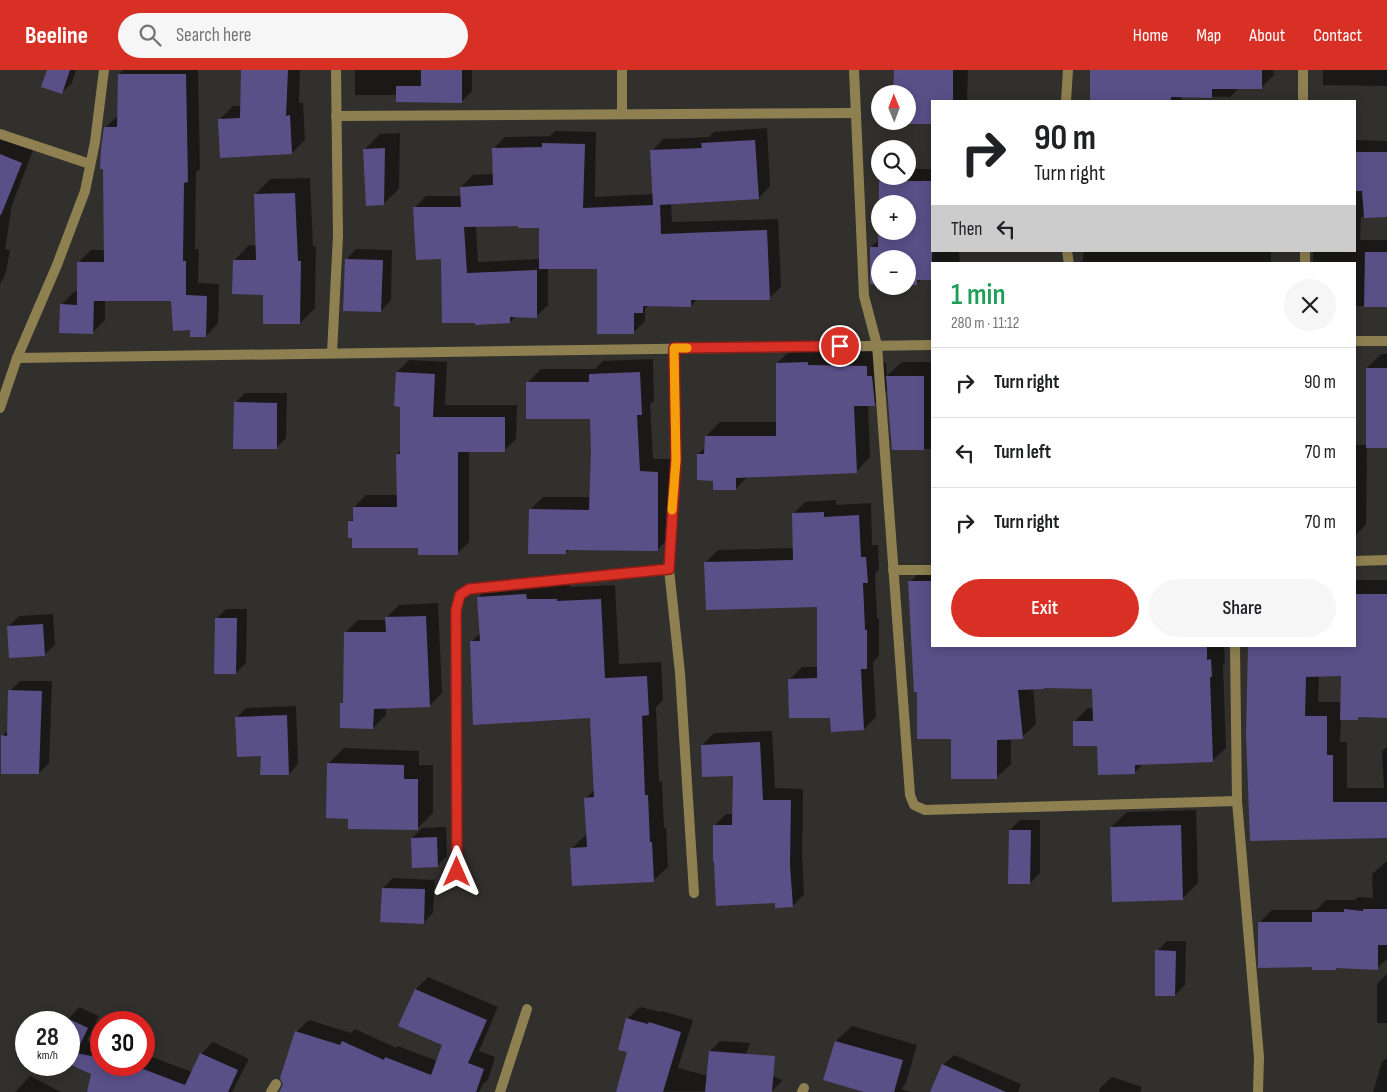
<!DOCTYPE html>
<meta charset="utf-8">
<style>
body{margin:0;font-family:"Sofia Sans Condensed",sans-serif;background:#f6f6f6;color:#202124;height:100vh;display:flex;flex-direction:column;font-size:19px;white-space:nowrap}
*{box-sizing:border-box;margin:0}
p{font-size:16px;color:#757577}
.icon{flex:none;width:28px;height:28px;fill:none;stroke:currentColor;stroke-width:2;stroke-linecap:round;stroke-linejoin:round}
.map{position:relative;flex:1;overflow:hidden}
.details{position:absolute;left:931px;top:192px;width:425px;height:385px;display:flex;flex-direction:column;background:#fff;border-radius:0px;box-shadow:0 2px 12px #0003}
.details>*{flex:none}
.guide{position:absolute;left:931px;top:30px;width:425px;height:152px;border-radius:0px;box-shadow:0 2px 12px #0003;background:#fff;color:#202124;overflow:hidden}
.needle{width:32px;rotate:359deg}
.fabs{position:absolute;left:871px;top:15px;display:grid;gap:10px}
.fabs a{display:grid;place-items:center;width:45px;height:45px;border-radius:50%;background:#fff;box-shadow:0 2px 12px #0003;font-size:25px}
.speed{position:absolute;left:15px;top:941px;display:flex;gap:10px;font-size:25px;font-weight:700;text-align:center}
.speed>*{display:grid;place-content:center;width:65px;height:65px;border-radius:50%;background:#fff;box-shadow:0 2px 12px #0003;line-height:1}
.speed small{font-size:12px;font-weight:400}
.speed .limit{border:8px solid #d22;background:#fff;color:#111}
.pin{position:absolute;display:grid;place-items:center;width:42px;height:42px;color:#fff;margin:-21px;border:2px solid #fff;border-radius:50%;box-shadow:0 1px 5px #0007}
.me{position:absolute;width:55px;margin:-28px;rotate:0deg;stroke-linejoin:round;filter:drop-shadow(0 0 4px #0008)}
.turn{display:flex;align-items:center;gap:18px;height:105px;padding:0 20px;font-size:22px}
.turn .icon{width:65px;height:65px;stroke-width:2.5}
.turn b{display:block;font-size:35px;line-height:42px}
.then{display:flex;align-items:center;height:48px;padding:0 20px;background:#0003;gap:10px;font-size:19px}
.round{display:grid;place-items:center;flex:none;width:52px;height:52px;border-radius:26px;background:#f6f6f6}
.headline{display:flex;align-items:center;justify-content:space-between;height:85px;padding:0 20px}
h1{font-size:30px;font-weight:600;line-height:38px;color:#1e9e55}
.button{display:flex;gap:10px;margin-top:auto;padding:10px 20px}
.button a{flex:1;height:58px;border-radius:30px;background:#d93025;color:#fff;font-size:20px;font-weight:600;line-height:58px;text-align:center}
.button a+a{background:#f6f6f6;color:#202124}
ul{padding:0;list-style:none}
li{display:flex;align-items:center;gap:15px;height:70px;padding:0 20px;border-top:1px solid #e0e0e0}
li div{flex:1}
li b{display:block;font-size:19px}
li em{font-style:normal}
header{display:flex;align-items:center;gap:30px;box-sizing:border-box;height:70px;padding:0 25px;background:#d93025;color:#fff}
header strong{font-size:24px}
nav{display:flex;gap:28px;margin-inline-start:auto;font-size:18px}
.search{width:350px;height:45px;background:#f6f6f6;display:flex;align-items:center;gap:12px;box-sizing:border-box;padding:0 18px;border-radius:28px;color:#757577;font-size:19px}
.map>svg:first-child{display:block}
</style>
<header>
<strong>Beeline</strong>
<div class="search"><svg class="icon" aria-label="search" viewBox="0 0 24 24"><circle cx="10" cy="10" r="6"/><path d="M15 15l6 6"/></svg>Search here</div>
<nav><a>Home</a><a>Map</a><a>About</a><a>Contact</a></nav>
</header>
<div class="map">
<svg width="1387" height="1022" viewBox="0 0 1387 1022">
<rect width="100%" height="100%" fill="#32302d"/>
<g fill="#0007" fill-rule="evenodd">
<path d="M48,0H76L72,13L61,23Z"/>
<path d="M123,0H198L200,99L196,102L195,179H199L198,213L219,214L218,253L206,266L191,259L172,230L105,229V250L92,263L61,235L74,222H78V193L91,180H105V58L118,45L119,4Z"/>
<path d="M251,0H300L299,33H303L305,70L292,83L220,49L233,36H241Z"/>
<path d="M355,0H472V21L461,32L397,25H355Z"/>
<path d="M895,0H968L967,31H932V53H894L908,51V24Z"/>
<path d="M1091,0H1273L1274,5L1261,18H1239L1230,27L1181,26L1182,31H1092Z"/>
<path d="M1323,0H1387V16L1323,15Z"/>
<path d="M767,58L770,116L759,128L671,133L672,152L778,149L781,217L769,228H698L691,236L649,235L645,239V251L634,262L598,198H548V235L536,247L516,246L510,252L442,187L414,138L426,126H462L461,117L473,105L494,104L493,79L505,67L550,66L555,61L596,62L595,127L653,124L652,81L663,69L709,67L714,62ZM519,155L540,157V189L478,192L476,156Z"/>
<path d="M400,63L399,119L383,134L364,80L380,64Z"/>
<path d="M0,68L33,80L12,135L5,179L10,180L6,202L0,215Z"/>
<path d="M1355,70L1387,71V146L1361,147L1360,170H1387V236H1355V194H1313V181H1355Z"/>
<path d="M908,99H932V181H959L960,194H932V209H922L917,213H908V189H880V213L871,177L880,169V112L885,106H908ZM880,134H908V161H880Z"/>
<path d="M310,108L313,176H316L315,238L300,253L265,224L234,191L249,175L257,176L255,125L270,109Z"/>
<path d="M356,179L392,180L391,230L381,241L346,190Z"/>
<rect x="1083" y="181" width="188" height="13"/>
<path d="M792,279L822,281L881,282V292H886L887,306L902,292H932V379L893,378L888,320L874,335H868L870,387L856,402L748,406L736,419L714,409L698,384L706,377V366L720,352H777V293Z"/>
<path d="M1381,284H1387V377H1367L1366,454L1355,466V375H1367V298Z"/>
<path d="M653,289L654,331L650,335L653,389H671L670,467L657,480L570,479L566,483L530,440L543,427H590L593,383L591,348L528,312L541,299H595L603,291Z"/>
<path d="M409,290L447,292L445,335H517L516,369L504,381H469V472L457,484L419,477L349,452L354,447V437L366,425H398L397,384L401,380V335L397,302Z"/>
<path d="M245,323H287L286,368L276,378L235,333Z"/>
<path d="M836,430V435L871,433L872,475H878L879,499L875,504L877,548H879V586L873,592L876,647L864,659L831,647L790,609L802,597H818V536L706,492L718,480L794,478L793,444L805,432Z"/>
<path d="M923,498H932V576H1224L1225,592L1223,595L1226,678L1212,691L1144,693L1135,702L1098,675L1074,652L1088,638H1094L1093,617H1045L1033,618L1036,654L1022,667L1011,668V694L997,707L952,668L919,621L910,512Z"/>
<path d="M1355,510H1387V646H1360L1357,649L1341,648L1340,672H1347V718H1384L1382,681L1387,677V767L1252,770L1249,576H1355ZM1342,604L1341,632H1318L1319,605Z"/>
<path d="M492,513L570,515V517L615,515L619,594L661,592L663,630L656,637L659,712L662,711L664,758H666L668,797L653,811L572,778L587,764L586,728L595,719L591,647L471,572L481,562L478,528Z"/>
<path d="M438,533L442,623L429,636L386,638V645L373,658L342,633L344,631L345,563L358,550H386V548L399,535Z"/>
<path d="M226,539H247L246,593L236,603L216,549Z"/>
<path d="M53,544L55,575L44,585L8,557L19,546Z"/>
<path d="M20,611H52L49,693L39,703L2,666L9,659L10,621Z"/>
<path d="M296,636L298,694L289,704L263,684L236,648L246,638Z"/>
<path d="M772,661L775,718L803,719L802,783L804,824L793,836L776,832L714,756L726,744H733L734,704L702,675L714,663Z"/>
<path d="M344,678L419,681V695H433V743L417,759L349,748L328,694Z"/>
<path d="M1196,740L1198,813L1182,829L1111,757L1127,742Z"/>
<path d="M1020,750H1040V803L1030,813L1010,760Z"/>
<path d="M446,757L447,786L437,796L412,768L422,758Z"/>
<path d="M1387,791V889L1377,898L1314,896L1259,853L1272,840H1316L1326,830H1355L1358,827L1373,828L1372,804Z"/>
<path d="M393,808L435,810L433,843L423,853L383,818Z"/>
<path d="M1167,871H1186L1185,915L1175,925L1157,881Z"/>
<path d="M1387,904V953H1377V914Z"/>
<path d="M428,907L498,937L479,981L495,987L488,1010L483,1014L479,1022H280L283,1018L296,962L309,950L351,963L355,959L396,978L398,976L437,991L443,974L400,956L416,919Z"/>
<path d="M79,937L99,946L87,971L101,974V995H144V984L192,1002L201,984L213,972L249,989L232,1022H88L92,1004L69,993V952H66Z"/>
<path d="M640,937L661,942L662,941L693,950L678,998L708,1006L710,981L720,971L750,973L743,993L782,1010V1011L772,1021L617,1022L628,981L627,949Z"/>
<path d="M852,956L917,975L906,1013L901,1019L911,1022H868L825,1010L836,971Z"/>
<path d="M954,985L1021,1014L1018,1022H931L943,995Z"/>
<path d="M1387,988V1022H1373L1382,992Z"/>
<path d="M30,1006L61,1022H15Z"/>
<path d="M1112,1007L1142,1017L1140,1022H1099L1100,1018Z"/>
</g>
<g fill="#595088" fill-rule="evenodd">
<path d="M47,0H70L62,24L41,17Z"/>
<path d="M241,0H288L286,46L290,45L292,84L220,88L218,49L240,48Z"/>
<path d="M421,0H462V33L396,32V16H421Z"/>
<path d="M894,0H953V31H932V54H893V51H908V24H893Z"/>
<path d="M1090,0H1262V19H1212V28L1171,27V31H1090Z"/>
<path d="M118,4H186L188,112L184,113L183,191H186V225L207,226L206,267H190V260L173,261L171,231H94L93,264L59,263L60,234L77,235V192H104L103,99H100L101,79L104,57H117Z"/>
<path d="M755,70L759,129L660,135L661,164L767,160L770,230H691V237L643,236V243H634V264H597V199H539V158H518V156L464,157L467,203L537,200V248L510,247V253L475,255V253H442L441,189L416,190L413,137H461L460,117L493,115L492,78L542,77V73L585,74L583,138L653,135L650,80L702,78L701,73Z"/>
<path d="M385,78L384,135L366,136L363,79Z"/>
<path d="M1355,82H1387V147L1364,148L1362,121H1355Z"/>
<path d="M0,84L22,93L1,145H0Z"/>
<path d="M879,111H932V210H917V215H908V189H880V214H870V177H878ZM880,134H908V161H880Z"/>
<path d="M295,123L298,191H301L300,254H263V225L232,224L233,190H256L254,124Z"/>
<path d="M1365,182H1387V237H1364Z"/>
<path d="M345,189L383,190L381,242L343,241Z"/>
<path d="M808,292V295L867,296V306H872L875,336H854L857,403L736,408V420H713V411L697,410V384H704L705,366H776V293Z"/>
<rect x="1366" y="298" width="21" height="80"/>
<path d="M396,302L435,304L433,347H505V382H458V485H418V478H352V468H348V451H353V437H397L396,384H400V337L394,336Z"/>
<path d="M640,302L642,345H637L640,401L658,402V481L566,480V484H528L529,439L589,440L591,383L590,349H526V312H589V304Z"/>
<path d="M886,306H924V380H892Z"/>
<path d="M234,332L277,333V379H233Z"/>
<path d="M824,442V447L859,445L861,487H866L868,513H863L865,560H867V599H861L864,660L831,662L830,648H789L788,609L817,608V537L706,540L704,492L793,490L792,443Z"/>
<path d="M908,511H932V576H1207V590L1211,589L1212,607H1210L1213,692L1135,695V704L1098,705L1097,676H1073V651H1093L1092,619L1044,618V619L1018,620L1023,669L997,670V709H951V669H917V622H914Z"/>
<path d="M526,524L527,529H557V531L601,529L605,608L647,606L649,645L642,646L645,725H648L650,772H652L654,812L572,816L570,778L587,777L584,728L594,727L590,648L473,655L470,571H480L477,527Z"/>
<path d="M1355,524H1387V648L1358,647V650H1340L1341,606L1306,607L1305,646H1327V685H1333V732H1387V768L1250,771L1246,664L1248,576H1355Z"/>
<path d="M426,546L430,637L374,639L373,659L340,658V633H343L344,562H386L385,547Z"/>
<path d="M215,548H237L236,604H214Z"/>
<path d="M43,554L45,586L9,588L7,556Z"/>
<path d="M8,620L42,621L39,704H1V665L7,666Z"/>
<path d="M287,645L289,705H260L261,686L237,687L235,647Z"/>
<path d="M760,672L763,730H791L790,795L793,837L775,838V833L716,836L714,792H713V755H732L733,706L702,707L701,675Z"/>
<path d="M327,693L404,695V709H418V760L348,759V749L326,748Z"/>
<path d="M1181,755L1183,830L1112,832L1110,757Z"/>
<path d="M1009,760H1031L1030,814H1008Z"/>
<path d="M437,767L438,797L412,798L411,768Z"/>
<path d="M382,818L425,819L424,854L380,852Z"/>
<path d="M1344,839L1363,841V839H1387V875H1378V900L1336,898V900H1312V897L1258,898V852H1312V842H1344Z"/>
<path d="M1155,880L1176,881L1175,926H1155Z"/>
<path d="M415,919L487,950L468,993L484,999L476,1022H279L283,1015L280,1008L295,961L340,975L342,971L384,990L385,987L431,1005L442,975L398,956Z"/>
<path d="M626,948L648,954L649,952L681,962L663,1022H616L627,982L618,980Z"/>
<path d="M69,949L88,958L76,983L101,988V995H130L138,997L185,1015L200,983L238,1000L228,1022H87L91,1004L71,995L69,999Z"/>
<path d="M835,971L903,990L894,1022H864L823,1010Z"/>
<path d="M709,981L775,986L772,1022H705Z"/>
<path d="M942,994L1006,1022H930Z"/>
</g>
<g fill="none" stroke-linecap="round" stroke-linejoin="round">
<g stroke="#8e8051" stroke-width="10">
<path d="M622,0V44"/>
<path d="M854,0L864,226L877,275L910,725L914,735L925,740L1237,731"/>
<path d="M1303,0V31"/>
<path d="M1066,31L1068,0"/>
<path d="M336,46L856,43"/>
<path d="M0,64L90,94"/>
<path d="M1067,181L1069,194"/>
<path d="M1305,181V194"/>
<path d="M1355,271H1387"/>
<path d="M674,278L676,391L669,499L680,603L694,823"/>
<path d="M332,283L338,166L336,0"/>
<path d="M17,288L932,275"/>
<path d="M0,338L17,288L57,195L85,121L95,72L104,0"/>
<path d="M1355,491L1387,490"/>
<path d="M893,500H932"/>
<path d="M1235,576L1237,731L1259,987L1258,1022"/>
<path d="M457,802V540L459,525L469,519L669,499"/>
<path d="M271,1022L276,1014"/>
<path d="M500,1022L527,939"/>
<path d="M802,1022L804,1018"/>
</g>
</g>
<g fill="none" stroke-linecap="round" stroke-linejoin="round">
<g stroke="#8d1f18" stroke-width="12">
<path id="route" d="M457,802L456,540L460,525L469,519L669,499L676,390L674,278L840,276"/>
</g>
<use href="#route" stroke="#d93025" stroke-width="9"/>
<path stroke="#f59e0b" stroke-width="9" d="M672,440L676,390L674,278H687"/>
</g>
</svg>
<div class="fabs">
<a><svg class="needle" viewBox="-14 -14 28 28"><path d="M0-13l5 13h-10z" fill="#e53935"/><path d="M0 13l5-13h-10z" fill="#757577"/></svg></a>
<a><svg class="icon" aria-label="search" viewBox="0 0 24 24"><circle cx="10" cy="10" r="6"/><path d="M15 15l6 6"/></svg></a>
<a>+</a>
<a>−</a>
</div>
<div class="speed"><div>28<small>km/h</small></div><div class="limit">30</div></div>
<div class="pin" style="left:840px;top:276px;background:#d93025"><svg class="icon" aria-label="arrive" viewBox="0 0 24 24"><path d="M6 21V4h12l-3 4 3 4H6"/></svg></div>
<svg class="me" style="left:457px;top:802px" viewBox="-20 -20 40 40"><path d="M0-17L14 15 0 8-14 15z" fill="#d93025" stroke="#fff" stroke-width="4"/></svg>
<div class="guide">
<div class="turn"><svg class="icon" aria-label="right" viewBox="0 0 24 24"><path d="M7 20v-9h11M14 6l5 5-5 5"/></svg><div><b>90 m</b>Turn right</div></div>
<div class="then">Then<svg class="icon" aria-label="left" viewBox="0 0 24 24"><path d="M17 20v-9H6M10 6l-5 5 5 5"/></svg></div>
</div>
<section class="details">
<div class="headline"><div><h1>1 min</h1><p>280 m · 11:12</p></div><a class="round"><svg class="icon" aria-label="close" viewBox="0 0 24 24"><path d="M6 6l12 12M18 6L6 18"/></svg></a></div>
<ul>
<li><svg class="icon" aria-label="right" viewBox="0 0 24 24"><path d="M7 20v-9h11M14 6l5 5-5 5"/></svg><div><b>Turn right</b></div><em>90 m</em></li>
<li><svg class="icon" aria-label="left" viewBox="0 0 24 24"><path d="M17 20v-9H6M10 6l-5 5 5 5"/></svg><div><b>Turn left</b></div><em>70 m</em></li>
<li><svg class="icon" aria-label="right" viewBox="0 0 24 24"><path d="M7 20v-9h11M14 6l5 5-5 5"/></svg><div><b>Turn right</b></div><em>70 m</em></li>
</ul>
<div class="button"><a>Exit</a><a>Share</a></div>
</section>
</div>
